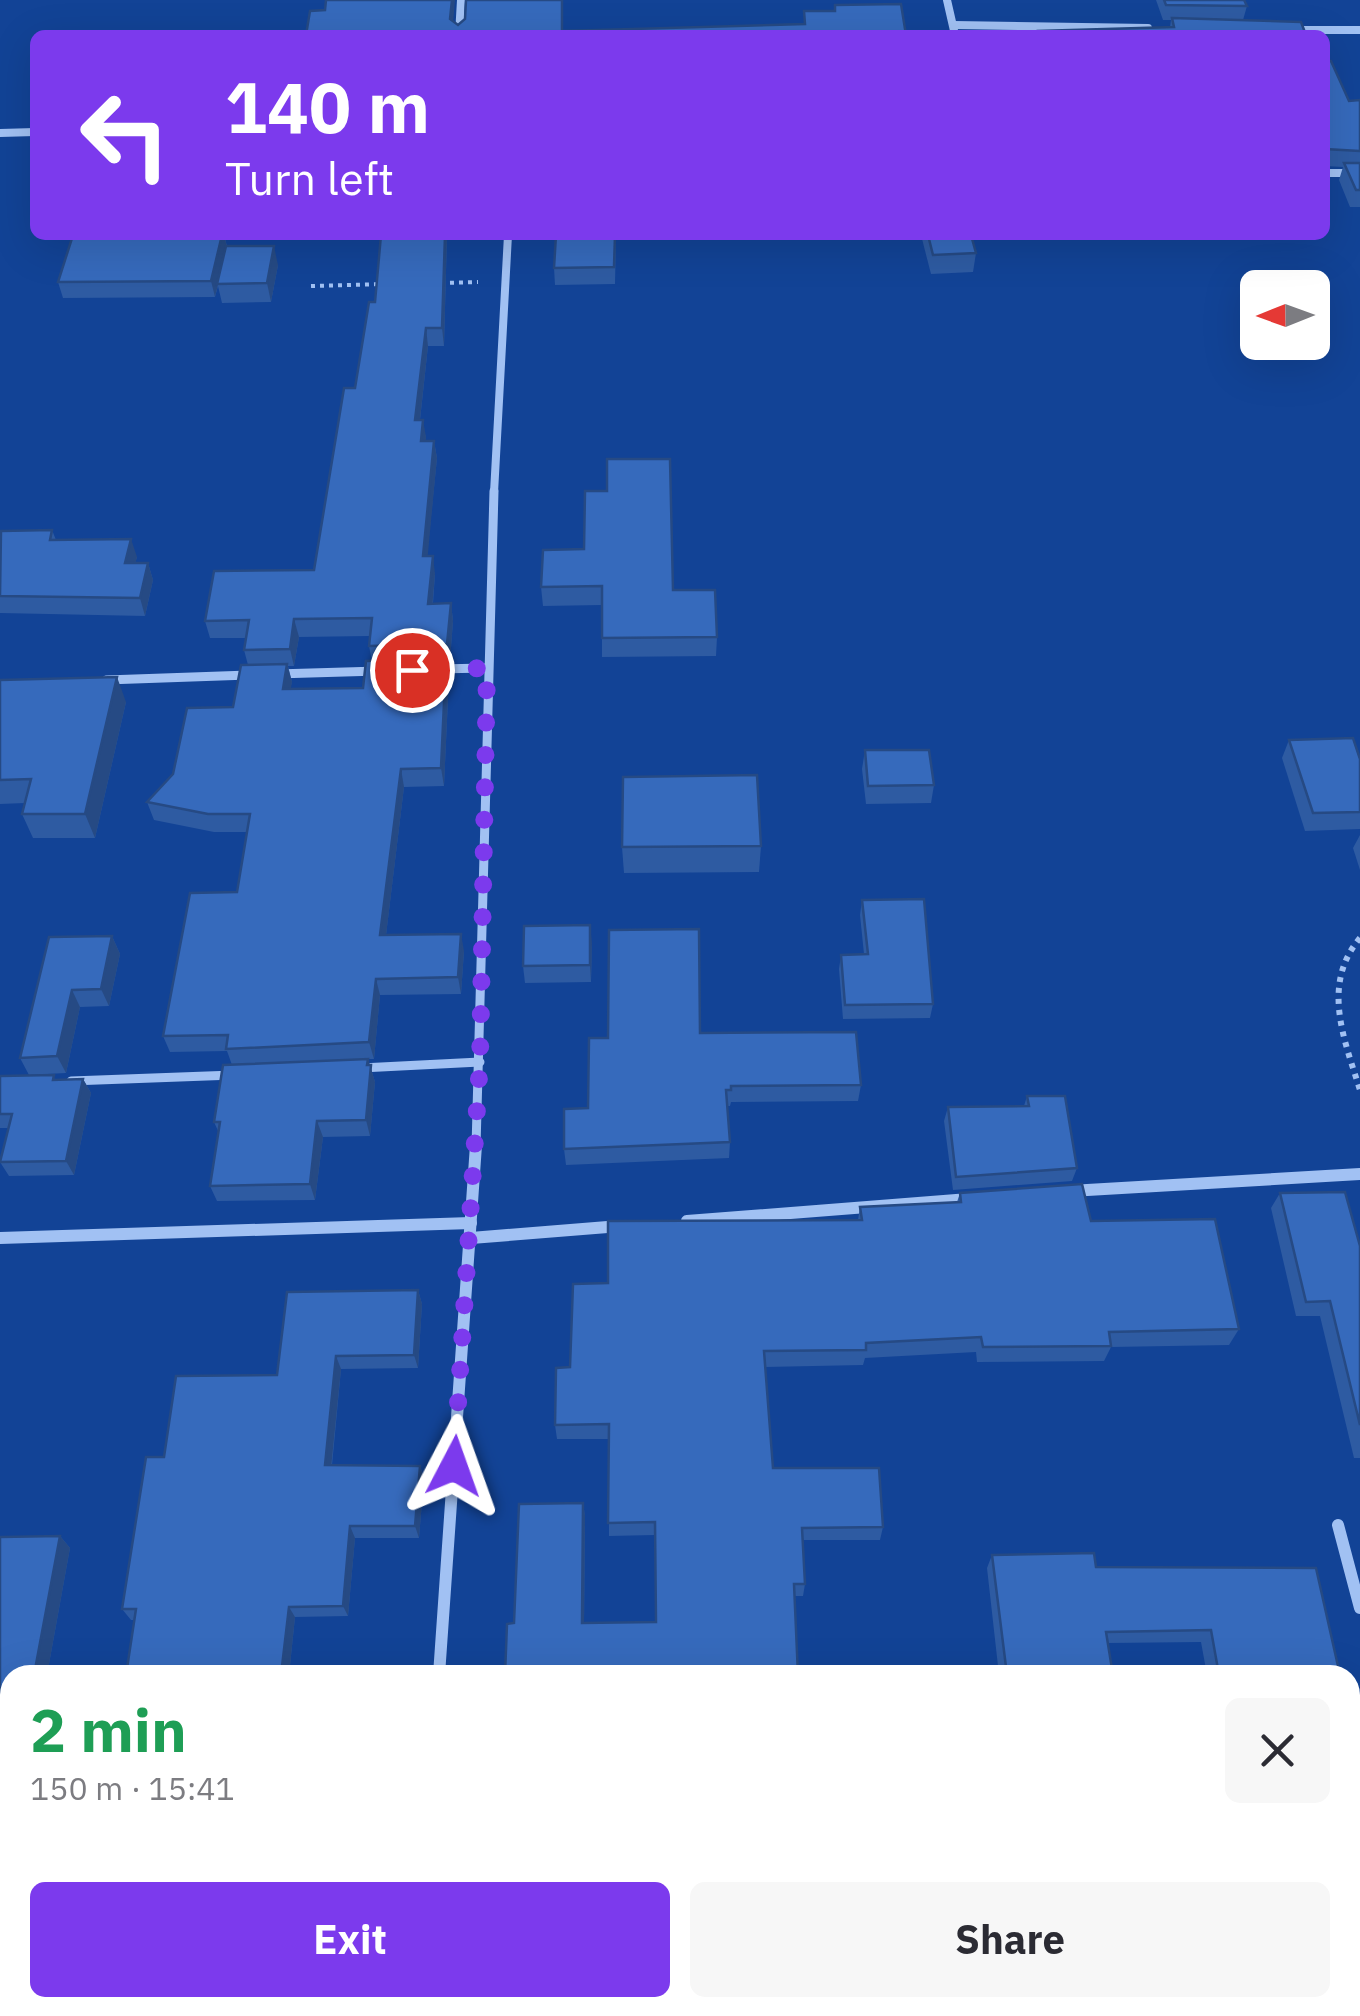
<!DOCTYPE html>
<meta charset="utf-8">
<style>
body{margin:0;font-family:"IBM Plex Sans",sans-serif;background:#f7f7f7;color:#2b2b33;height:100vh;display:flex;flex-direction:column;font-size:38px;white-space:nowrap}
*{box-sizing:border-box;margin:0}
p{font-size:32px;color:#7c7c81}
.icon{flex:none;width:55px;height:55px;fill:none;stroke:currentColor;stroke-width:2;stroke-linecap:round;stroke-linejoin:round}
.map{position:relative;flex:1;overflow:hidden}
.panel{position:absolute;left:0px;top:1665px;width:1360px;height:352px;display:flex;flex-direction:column;background:#fff;border-radius:30px 30px 0 0;box-shadow:0 10px 40px #0002}
.panel>*{flex:none}
.top-card{position:absolute;left:30px;top:30px;width:1300px;height:210px;border-radius:15px;box-shadow:0 10px 40px #0002;background:#7c3aed;color:#fff;overflow:hidden}
.needle{width:65px;rotate:269deg}
.controls{position:absolute;left:1240px;top:270px;display:grid;gap:20px}
.controls a{display:grid;place-items:center;width:90px;height:90px;border-radius:15px;background:#fff;box-shadow:0 10px 40px #0002;font-size:50px}
.pin{position:absolute;display:grid;place-items:center;width:85px;height:85px;color:#fff;margin:-42px;border:5px solid #fff;border-radius:50%;box-shadow:0 2px 10px #0007}
.me{position:absolute;width:110px;margin:-55px;rotate:4deg;stroke-linejoin:round;filter:drop-shadow(0 0 8px #0008)}
.turn{display:flex;align-items:center;gap:35px;height:210px;padding:0 30px;font-size:45px}
.turn .icon{width:130px;height:130px;stroke-width:2.5}
.turn b{display:block;font-size:70px;line-height:85px}
.round{display:grid;place-items:center;flex:none;width:105px;height:105px;border-radius:15px;background:#f7f7f7}
.summary{display:flex;align-items:center;justify-content:space-between;height:170px;padding:0 30px}
h1{font-size:60px;font-weight:700;line-height:75px;color:#1e9e55}
.cta{display:flex;gap:20px;margin-top:auto;padding:20px 30px}
.cta a{flex:1;height:115px;border-radius:15px;background:#7c3aed;color:#fff;font-size:40px;font-weight:700;line-height:115px;text-align:center}
.cta a+a{background:#f7f7f7;color:#2b2b33}
.map>svg:first-child{display:block}
</style>
<div class="map">
<svg width="1360" height="2016" viewBox="0 0 1360 2016">
<rect width="100%" height="100%" fill="#124396"/>
<g fill="none" stroke-linecap="round" stroke-linejoin="round">
<g stroke="#a1c1f3" stroke-width="4" stroke-dasharray="4 5" stroke-linecap="butt">
<path d="M441,283L478,282"/>
<path d="M311,286L384,284"/>
</g>
<path stroke="#a1c1f3" stroke-width="6" stroke-dasharray="5 6" stroke-linecap="butt" d="M1360,938C1321,984 1344,1039 1360,1090"/>
<g stroke="#a1c1f3" stroke-width="8">
<path d="M947,0L955,35"/>
<path d="M954,25L1148,28"/>
<path d="M1295,30H1360"/>
<path d="M459,35L461,0"/>
<path d="M0,133L35,132"/>
<path d="M1325,173H1360"/>
<path d="M494,493L508,235"/>
</g>
<g stroke="#a1c1f3" stroke-width="9">
<path d="M436,669L487,668"/>
<path d="M276,674L379,671"/>
<path d="M106,680L249,675"/>
<path d="M361,1068L480,1062"/>
<path d="M71,1081L234,1075"/>
<path d="M476,1147L494,491"/>
</g>
<g stroke="#a1c1f3" stroke-width="12">
<path d="M1070,1191L1360,1174"/>
<path d="M687,1221L969,1199"/>
<path d="M0,1238L471,1223"/>
<path d="M471,1238L620,1226"/>
<path d="M1338,1525L1360,1608"/>
<path d="M439,1675L476,1145"/>
<path d="M357,2016L359,2008"/>
</g>
</g>
<g fill="#2e5ba2" fill-rule="evenodd">
<path d="M1156,0H1244L1247,6L1243,20L1306,35H1038V31L1170,27L1171,20H1163Z"/>
<path d="M1325,61L1349,101L1360,100V207H1350L1339,180L1343,167L1325,166Z"/>
<path d="M73,235H224L227,246L278,265L271,302L222,303L218,286L215,297L63,298L58,282Z"/>
<path d="M381,235H447L444,346H428L420,420L426,437L425,441H434L437,458L427,556L435,574L433,603H451L453,621L450,661H446L449,677L444,786L404,787L386,935L464,951L461,994L380,995L374,1059H368L375,1082L370,1136L323,1137L315,1200L217,1201L210,1186L219,1133L214,1122L232,1065L227,1051L170,1052L163,1036L237,892L247,832H214L154,820L147,802L233,707L248,665L244,650L246,638H210L205,621L314,570L375,302ZM370,636L369,646L372,661L363,688L290,689L292,682L288,666H294L299,637Z"/>
<path d="M616,235L615,284L555,285L554,268Z"/>
<path d="M921,235H971L976,253L973,272L931,274Z"/>
<path d="M52,530L56,540L137,557L135,563H148L153,580L145,616L0,613V534Z"/>
<path d="M543,550L673,590L717,637L716,656L602,657V605L543,606L541,587Z"/>
<path d="M0,680L126,702L95,838H33L22,814L25,803L0,804Z"/>
<path d="M1289,740L1360,759V829L1305,831L1282,758Z"/>
<path d="M865,750L934,785L931,803L866,804L862,769Z"/>
<path d="M1360,835V870L1353,848Z"/>
<path d="M761,846L759,872L624,873L622,847Z"/>
<path d="M862,900L933,1004L930,1018L843,1019L839,969L841,955L864,954L860,915Z"/>
<path d="M112,936L120,954L109,1006L80,1007L66,1073L29,1075L20,1058Z"/>
<path d="M592,943L591,982L525,983L523,966Z"/>
<path d="M700,1033L861,1085L858,1101L731,1102L730,1106H727L730,1142L729,1158L566,1165L564,1149L588,1108L608,1038Z"/>
<path d="M0,1076L57,1079H83L91,1093L74,1175L9,1176L0,1162L8,1128H0Z"/>
<path d="M1027,1096L1077,1168L1072,1181L953,1190L944,1121L948,1107L1024,1106Z"/>
<path d="M960,1193L1091,1221L1239,1329L1229,1345L1111,1347L1104,1361L977,1362L976,1352L865,1358L863,1365L765,1367L773,1468L883,1527L880,1540H803L805,1584L803,1596H794L798,1675L514,1623L583,1503L585,1516L584,1623L656,1622L655,1535L609,1536V1439H557L555,1425L570,1367L608,1283L858,1220L860,1207L957,1202Z"/>
<path d="M1280,1193L1360,1246V1458H1354L1320,1316H1296L1271,1208Z"/>
<path d="M418,1290L422,1304L418,1368L341,1369L332,1465L420,1466L424,1478L419,1538H355L348,1616L295,1617L289,1675H126L134,1620H131L122,1609L164,1457L277,1375Z"/>
<path d="M60,1536L70,1548L47,1675H10V1782L3,1822H0V1714H4L8,1705L0,1706V1537Z"/>
<path d="M992,1555L1096,1567L1340,1675H1207L1201,1642L1108,1643L1113,1675H999L987,1568Z"/>
<path d="M1350,1718L1360,1763V1869H1350Z"/>
</g>
<g fill="#264a84">
<path d="M452,0H455L452,35L450,19Z"/>
<path d="M222,235H224L227,247L215,297L211,281Z"/>
<path d="M445,235H447L444,346L442,328Z"/>
<path d="M274,246L278,265L271,302L267,283Z"/>
<path d="M426,328L428,346L418,437L415,420Z"/>
<path d="M423,420L426,437L424,458L421,441Z"/>
<path d="M434,441L437,458L426,574L423,556Z"/>
<path d="M131,539L137,557L131,580L125,563Z"/>
<path d="M433,556L435,574L431,621L428,604Z"/>
<path d="M148,563L153,580L145,616L140,598Z"/>
<path d="M451,603L453,621L450,661L447,644Z"/>
<path d="M294,619L299,637L294,666L290,649Z"/>
<path d="M446,659L449,677L444,786L441,768Z"/>
<path d="M287,664L292,682L288,707L283,689Z"/>
<path d="M117,677L126,702L95,838L85,814Z"/>
<path d="M401,769L404,787L384,952L380,935Z"/>
<path d="M590,925L592,943L591,982L590,965Z"/>
<path d="M461,934L464,951L461,994L458,977Z"/>
<path d="M112,936L120,954L109,1006L101,989Z"/>
<path d="M376,979L380,995L374,1059L369,1042Z"/>
<path d="M72,990L80,1007L66,1073L57,1056Z"/>
<path d="M368,1059L375,1082L370,1136L366,1120Z"/>
<path d="M83,1079L91,1093L74,1175L66,1161Z"/>
<path d="M317,1121L323,1137L315,1200L310,1184Z"/>
<path d="M418,1290L422,1304L418,1368L414,1355Z"/>
<path d="M336,1356L341,1369L330,1478L325,1465Z"/>
<path d="M420,1466L424,1478L419,1538L415,1526Z"/>
<path d="M583,1503L585,1516L584,1634L582,1623Z"/>
<path d="M350,1526L355,1538L348,1616L343,1606Z"/>
<path d="M60,1536L70,1548L47,1675H34Z"/>
<path d="M289,1607L295,1617L289,1675H281Z"/>
<path d="M10,1711V1782L3,1822L0,1820V1763Z"/>
<path d="M10,1989V2008H23L22,2016H5Z"/>
</g>
<g fill="#366abc" stroke="#264a84" stroke-width="2.5">
<path d="M326,0H452L450,19L458,25L465,19L466,0H562V31L805,24L804,11H835V5L901,4L906,35H306L310,11L325,10Z"/>
<path d="M1164,0H1244L1247,6L1166,5Z"/>
<path d="M1172,18L1301,22L1306,35H1039L1038,31L1174,27Z"/>
<path d="M1325,61H1331L1349,101L1360,100V151L1325,149Z"/>
<path d="M1344,163H1360V190H1356Z"/>
<path d="M73,235H222L211,281L58,282Z"/>
<path d="M381,235H445L442,328H426L415,420H423L421,441H434L423,556H433L428,604L451,603L447,644L369,646L372,618L294,619L290,649L244,650L249,620L205,621L214,571L314,570L344,388H355L369,302H375Z"/>
<path d="M556,235H615L614,267L554,268Z"/>
<path d="M928,235H971L976,253L933,255Z"/>
<path d="M226,246H274L267,283L217,284Z"/>
<path d="M607,459H670L673,590H715L717,637L602,638V586L541,587L543,550L584,549L585,491H607Z"/>
<path d="M52,530L50,540L131,539L125,563H148L140,598L0,596L1,531Z"/>
<path d="M446,659L441,768L401,769L380,935L461,934L458,977L376,979L369,1042L226,1049L228,1035L163,1036L190,893L237,892L250,814H208L147,802L173,774L187,708L233,707L241,665L287,664L283,689L363,688L366,661Z"/>
<path d="M117,677L85,814H22L31,779L0,780V680Z"/>
<path d="M1353,738L1360,759V812L1313,813L1289,740Z"/>
<path d="M865,750H929L934,785L868,786Z"/>
<path d="M757,775L761,846L622,847L623,777Z"/>
<path d="M924,899L933,1004L845,1005L841,955L868,954L862,900Z"/>
<path d="M590,925V965L523,966L524,926Z"/>
<path d="M699,929L700,1033L856,1032L861,1085L731,1086V1090H726L730,1142L564,1149V1109L588,1108L589,1038H608L609,930Z"/>
<path d="M112,936L101,989L72,990L57,1056L20,1058L49,937Z"/>
<path d="M368,1059L367,1065H371L366,1120L317,1121L310,1184L210,1186L220,1122H214L223,1065Z"/>
<path d="M54,1075L53,1080L83,1079L66,1161L0,1162L12,1114H0V1076Z"/>
<path d="M1027,1096H1065L1077,1168L956,1177L948,1107L1029,1106Z"/>
<path d="M1082,1184L1091,1221L1215,1219L1239,1329L1109,1332L1111,1346L983,1347L981,1337L866,1343V1350L764,1351L773,1468H879L883,1527L802,1528L805,1584H794L798,1675H505L507,1624L514,1623L519,1504L583,1503L582,1623L656,1622L655,1522L608,1523L609,1424L555,1425L556,1368L570,1367L573,1284L608,1283V1221L862,1220L860,1207L961,1202L960,1193Z"/>
<path d="M1345,1192L1360,1246V1425L1330,1301L1306,1302L1280,1193Z"/>
<path d="M418,1290L414,1355L336,1356L325,1465L420,1466L415,1526H350L343,1606L289,1607L281,1675H126L136,1609H122L146,1457H164L176,1376L277,1375L287,1292Z"/>
<path d="M60,1536L34,1675H10V1711L0,1763V1714H4L8,1705L0,1697V1537Z"/>
<path d="M1094,1553L1096,1567L1316,1568L1340,1675H1219L1211,1630L1106,1632L1113,1675H1007L992,1555Z"/>
<path d="M1350,1718L1360,1763V1861L1350,1862Z"/>
<path d="M0,1989H10L5,2016H0Z"/>
<rect x="436" y="2008" width="318" height="8"/>
<path d="M845,2008H989L990,2016H845Z"/>
</g>
<g fill="none" stroke-linecap="round" stroke-linejoin="round">
<path stroke="#7c3aed" stroke-width="18" stroke-dasharray="0 32.4" d="M412,670L487,668L480,1062L454,1466"/>
</g>
</svg>
<div class="controls">
<a><svg class="needle" viewBox="-14 -14 28 28"><path d="M0-13l5 13h-10z" fill="#e53935"/><path d="M0 13l5-13h-10z" fill="#7c7c81"/></svg></a>
</div>
<div class="pin" style="left:412px;top:670px;background:#d93025"><svg class="icon" aria-label="arrive" viewBox="0 0 24 24"><path d="M6 21V4h12l-3 4 3 4H6"/></svg></div>
<svg class="me" style="left:454px;top:1466px" viewBox="-20 -20 40 40"><path d="M0-17L14 15 0 8-14 15z" fill="#7c3aed" stroke="#fff" stroke-width="4"/></svg>
<div class="top-card">
<div class="turn"><svg class="icon" aria-label="left" viewBox="0 0 24 24"><path d="M17 20v-9H6M10 6l-5 5 5 5"/></svg><div><b>140 m</b>Turn left</div></div>
</div>
<section class="panel">
<div class="summary"><div><h1>2 min</h1><p>150 m · 15:41</p></div><a class="round"><svg class="icon" aria-label="close" viewBox="0 0 24 24"><path d="M6 6l12 12M18 6L6 18"/></svg></a></div>
<div class="cta"><a>Exit</a><a>Share</a></div>
</section>
</div>
